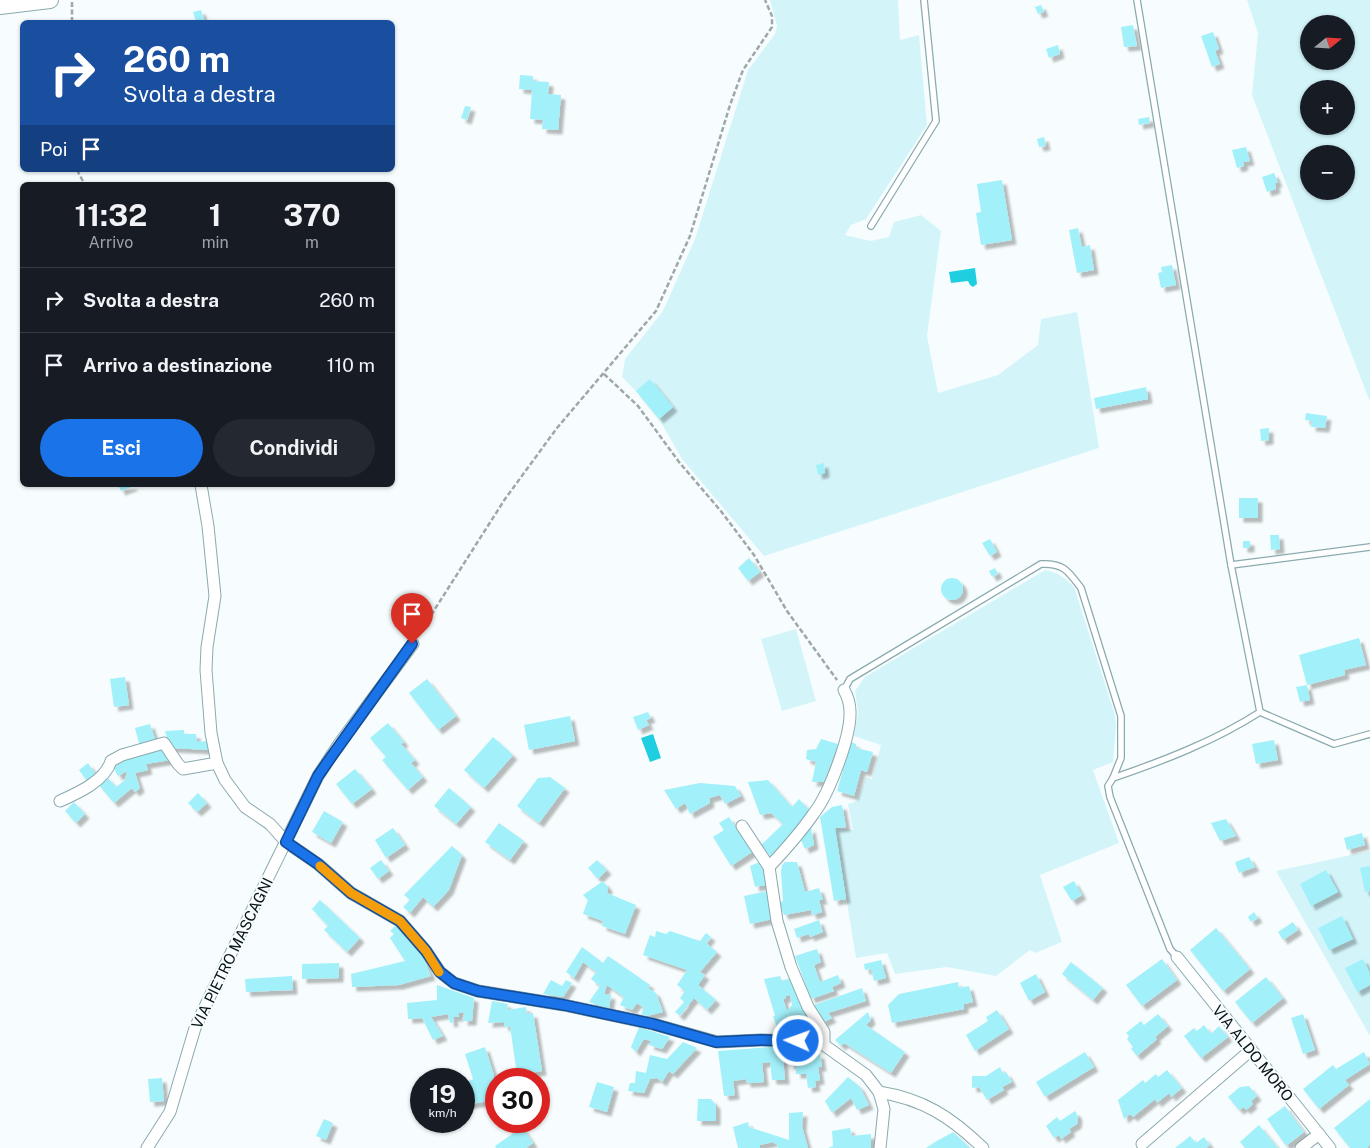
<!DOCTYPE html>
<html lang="it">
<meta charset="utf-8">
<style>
body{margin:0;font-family:"Public Sans",sans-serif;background:#242831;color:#f1f3f6;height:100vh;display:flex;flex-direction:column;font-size:19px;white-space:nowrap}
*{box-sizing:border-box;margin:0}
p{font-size:16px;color:#9ea1a6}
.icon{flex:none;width:28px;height:28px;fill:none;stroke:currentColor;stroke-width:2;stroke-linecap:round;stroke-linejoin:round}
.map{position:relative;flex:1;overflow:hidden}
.panel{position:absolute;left:20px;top:182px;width:375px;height:305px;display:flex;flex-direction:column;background:#171b24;border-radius:8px;box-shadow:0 1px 4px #0004}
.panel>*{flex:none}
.hud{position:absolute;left:20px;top:20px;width:375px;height:152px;border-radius:8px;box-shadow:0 1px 4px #0004;background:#1a4fa0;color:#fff;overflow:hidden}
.needle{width:32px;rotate:72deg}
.tools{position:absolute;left:1300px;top:15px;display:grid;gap:10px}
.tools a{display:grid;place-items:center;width:55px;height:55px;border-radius:50%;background:#171b24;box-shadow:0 1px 4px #0004;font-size:25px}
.speed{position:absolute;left:410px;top:1068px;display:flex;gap:10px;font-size:25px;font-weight:700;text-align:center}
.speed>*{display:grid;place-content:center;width:65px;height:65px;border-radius:50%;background:#171b24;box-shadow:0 1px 4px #0004;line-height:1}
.speed small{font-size:12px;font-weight:400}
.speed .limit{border:8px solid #d22;background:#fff;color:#111}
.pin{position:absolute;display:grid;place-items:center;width:42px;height:42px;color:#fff;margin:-51px -21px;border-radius:50% 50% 50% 0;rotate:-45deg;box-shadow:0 0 5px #0007}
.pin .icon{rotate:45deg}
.me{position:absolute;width:55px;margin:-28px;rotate:272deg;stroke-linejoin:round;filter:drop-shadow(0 0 4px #0008)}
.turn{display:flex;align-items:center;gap:18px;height:105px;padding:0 20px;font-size:22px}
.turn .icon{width:65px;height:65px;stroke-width:2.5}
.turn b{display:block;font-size:35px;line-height:42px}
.then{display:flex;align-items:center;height:48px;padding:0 20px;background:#0003;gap:10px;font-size:19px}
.eta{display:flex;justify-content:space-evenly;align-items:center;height:85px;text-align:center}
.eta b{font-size:30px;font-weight:700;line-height:35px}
.button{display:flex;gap:10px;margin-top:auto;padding:10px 20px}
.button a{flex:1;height:58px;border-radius:30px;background:#1a73e8;color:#fff;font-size:20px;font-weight:700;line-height:58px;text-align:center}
.button a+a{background:#242831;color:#f1f3f6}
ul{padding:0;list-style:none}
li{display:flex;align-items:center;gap:15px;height:65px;padding:0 20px;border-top:1px solid #363941}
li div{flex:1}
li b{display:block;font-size:19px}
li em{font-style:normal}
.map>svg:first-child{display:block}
</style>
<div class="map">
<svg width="1370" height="1148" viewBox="0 0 1370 1148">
<defs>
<filter id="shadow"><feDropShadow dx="4.5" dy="4.5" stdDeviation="1" flood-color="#0004"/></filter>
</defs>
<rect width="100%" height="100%" fill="#f7fdfe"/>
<g fill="#d3f5fa" fill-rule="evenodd">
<path d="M770,0H898L900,40L919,35L927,125L866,219L851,225L845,235L871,241L889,237L894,222L921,215L941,231L927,336L938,393L998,375L1038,345L1041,319L1077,312L1099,448L764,556L682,459L659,419L636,391L622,377L625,359L663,311L695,239L748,70L775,34L777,26Z"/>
<path d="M1247,0H1370V402L1252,95L1258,33ZM1309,24H1346V61H1309ZM1309,89H1346V126H1309ZM1309,154H1346V191H1309Z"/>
<path d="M1045,570C1058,572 1065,578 1074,587L1115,715L1116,727L1113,762L1093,770L1119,843L1040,875L1062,942L1035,953L1030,950L996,976L947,967L895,974L887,953L856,958L835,828L853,830L848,804L857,801L866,777L872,779L881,745L854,736L858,713L855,691L865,677Z"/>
<path d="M796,629L816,701L782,711L761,639Z"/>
<path d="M1370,851V1036L1276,871Z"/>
</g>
<g fill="#1fcee0">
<path d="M975,268L977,284L973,287L970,285L968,281L951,283L949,272Z"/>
<path d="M653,734L661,758L650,762L641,738Z"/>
</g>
<g fill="#a2f0fa" fill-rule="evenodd" filter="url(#shadow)">
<path d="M1041,5L1044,12L1038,14L1035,7Z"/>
<path d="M201,10L205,22H196L193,12Z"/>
<path d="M1133,25L1137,46L1124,47L1121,27Z"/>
<path d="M1213,32L1219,49L1215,51L1220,64L1212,67L1201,36Z"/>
<path d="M1058,45L1060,54L1049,58L1046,49Z"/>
<path d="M520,75L533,76V81L549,82L548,94L561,95L558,130L542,129L543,120L530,119L532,90L519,89Z"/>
<path d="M465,106L471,107L467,120L461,118Z"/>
<path d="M1149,117L1150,123L1139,125L1138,119Z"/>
<path d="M1044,137L1046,146L1039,147L1037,139Z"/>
<path d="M1246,147L1250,161L1243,162L1244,166L1237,168L1232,150Z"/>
<path d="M1274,173L1278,183H1275L1276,189L1267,192L1262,177Z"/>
<path d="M1002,180L1012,240L981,245L976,213L981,212L977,184Z"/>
<path d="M1078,228L1082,247L1090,245L1094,270L1077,273L1069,230Z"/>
<path d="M1172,265L1176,285L1161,288L1158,273L1162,272L1161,267Z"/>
<path d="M650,379L673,407L659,419L636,391Z"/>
<path d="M1146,387L1148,399L1096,409L1094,398Z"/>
<path d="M1306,413L1327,416L1325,428L1311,427L1312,421L1305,420Z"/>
<path d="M1269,428V440L1261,441L1260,429Z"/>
<path d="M824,463L825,473L818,475L816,465Z"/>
<path d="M118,485H133L134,486L121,491Z"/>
<rect x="1239" y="498" width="19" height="20"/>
<path d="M1270,535H1279L1280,549L1271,550Z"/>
<path d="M990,539L997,552L990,556L982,543Z"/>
<rect x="1243" y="541" width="7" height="7"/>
<path d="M749,558L760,572L748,581L738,568Z"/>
<path d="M995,568L998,574L992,577L989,571Z"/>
<circle cx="952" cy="589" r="11"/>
<path d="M1359,638L1366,665L1344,670L1345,675L1307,685L1299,655Z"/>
<path d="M125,677L129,705L114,707L110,679Z"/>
<path d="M427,679L456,716L438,730L409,693Z"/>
<path d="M1307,685L1310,700L1300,702L1296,687Z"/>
<path d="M648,712L651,718L646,720L649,725L638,730L633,717Z"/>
<path d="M570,716L575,741L529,750L524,725Z"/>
<path d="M388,723L404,742L401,744L415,760L411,763L423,777L408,790L382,760L386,757L370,738Z"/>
<path d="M150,724L156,742L140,747L135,728Z"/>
<path d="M184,730V734H196L197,742L208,741L210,750L170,748L165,731Z"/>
<path d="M493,737L513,755L484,788L464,770Z"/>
<path d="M821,739L838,744L824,782H812L816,762L806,759L807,750L816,749Z"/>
<path d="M1274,740L1278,760L1256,764L1252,744Z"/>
<path d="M851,742L856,744V748L873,752L867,772L861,770L854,796L837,791Z"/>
<path d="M163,748L170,760L146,764L148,770L135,773L140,788L135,792L132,788L114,803L98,784L107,777L116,787L125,780L127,771L118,776L112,765L125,758Z"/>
<path d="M88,763L96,775L87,781L79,770Z"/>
<path d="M355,769L372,789L352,804L336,784Z"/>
<path d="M550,777L565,788L539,823L517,806L538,778Z"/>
<path d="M768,780L792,807L799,799L811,812L771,857L761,845L783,824L771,813L760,815L748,782Z"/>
<path d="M700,783L735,786L741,796L725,804L720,795L709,798L710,803L690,814L685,803L676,809L664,790Z"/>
<path d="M449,788L471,807L456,824L434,806Z"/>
<path d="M198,793L207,803L197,812L188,803Z"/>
<path d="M74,802L85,814L76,823L65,811Z"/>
<path d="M842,805L846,827L835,828L846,899L834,901L820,817L832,807Z"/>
<path d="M324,811L343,822L331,843L312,832Z"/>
<path d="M729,817L752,852L731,866L713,837L724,830L719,823Z"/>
<path d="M1226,819L1236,836L1220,841L1211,823Z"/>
<path d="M499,823L524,841L510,860L485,842Z"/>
<path d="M811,827L814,845L805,849L800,838Z"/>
<path d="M393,828L405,845L386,858L375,840Z"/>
<path d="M1362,833L1365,845L1347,850L1344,838Z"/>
<path d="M452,846L462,855L449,890L433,907L423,897L410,913L403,907L410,900L404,895Z"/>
<path d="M1249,857L1255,867L1239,873L1235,862Z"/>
<path d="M381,860L389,871L378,879L370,868Z"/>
<path d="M597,860L607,870L598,879L588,868Z"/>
<path d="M762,861L766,885L755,887L750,866Z"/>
<path d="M785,862H797L805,892L819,888L823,900H819L822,912L812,915L811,910L784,915L779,903L783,901L781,872L782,865Z"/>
<path d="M1370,866V891L1365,892L1360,868Z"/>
<path d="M1326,870L1338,892L1311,906L1300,884Z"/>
<path d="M603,881L608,887L607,893L636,905L625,934L602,926L603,921L583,914L588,900L583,895Z"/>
<path d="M1074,881L1082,895L1072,901L1063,887Z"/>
<path d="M767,891L773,919L750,924L744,896Z"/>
<path d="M320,900L360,938L347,952L324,930L328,926L312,909Z"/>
<path d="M1254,912L1258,918L1251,922L1248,917Z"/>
<path d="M1342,916L1353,939L1329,950L1318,928Z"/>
<path d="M819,920L823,932L810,937L809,934L797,938L794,929Z"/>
<path d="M1293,922L1298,930L1283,940L1278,932Z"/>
<path d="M396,925L421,952L431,976L399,985L352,987L351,974L405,961L390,938L394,934L390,931Z"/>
<path d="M1216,928L1250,969L1223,991L1190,950Z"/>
<path d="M656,931L666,934L670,931L700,941L706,933L711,937L706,943L717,952L700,972L705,975L698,985L716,1000L707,1010L694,998L680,1016L675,1012L684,1002L680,998L685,991L677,985L687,970L643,955L650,935L655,937Z"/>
<path d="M582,947L603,963L608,956L650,985L648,988L656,993L663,1012L647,1016L641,1014L644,1008L637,1003L632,1010L620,1005L624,997L607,985L604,994L611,995L609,1009L589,1002L600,986L591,979L596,972L583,962L574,978L566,972Z"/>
<path d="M817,949L821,962L814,965L820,982L838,975L841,983L832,987L834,991L811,999L795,956Z"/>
<path d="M1162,959L1177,980L1142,1006L1126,985Z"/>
<path d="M1363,959L1370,973V985L1357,992L1345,968Z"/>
<path d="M881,960L886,978L874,981L871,969L865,970L864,964Z"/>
<path d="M1071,962L1103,988L1093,1000L1062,974Z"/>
<path d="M339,963V978L302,979V964Z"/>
<path d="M1036,974L1045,992L1029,1001L1020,983Z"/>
<path d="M292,976L293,990L246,992L245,979Z"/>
<path d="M780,976L782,981L790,978L804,1007L803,1009L818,1031L807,1038L805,1036L779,1034L773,1016H775L764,979ZM790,995L792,1005L787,1011L783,999L786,998V996Z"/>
<path d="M1266,977L1283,998L1252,1023L1235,1002Z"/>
<path d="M551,980L562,986L566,980L572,983L563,997L543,994Z"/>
<path d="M958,982L959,988L969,986L973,1002L964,1004V1009L892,1023L888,1005L899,994Z"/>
<path d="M437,985L474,998L472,1021H463L464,1013H458L459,1017H453L454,1022L450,1023L448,1014L431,1017L443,1036L433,1040L422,1018L408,1019L407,1003L437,1000Z"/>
<path d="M862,988L866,1001L828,1013L832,1018L822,1023L814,1005Z"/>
<path d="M492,1001L508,1004L507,1010L526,1007L527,1014L533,1013L542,1071L517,1075L510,1026L504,1027V1022L488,1023Z"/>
<path d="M997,1010L1009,1029L975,1051L966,1035L988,1021L986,1017Z"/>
<path d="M868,1012L871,1020L866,1025L905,1052L891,1073L844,1043L841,1046L835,1040Z"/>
<path d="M1158,1014L1168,1026L1155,1037L1157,1039L1137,1056L1131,1049L1133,1047L1127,1039L1129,1036L1126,1033L1141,1021L1144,1025Z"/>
<path d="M1303,1014L1315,1050L1303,1054L1291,1018Z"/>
<path d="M1204,1025L1211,1034L1219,1026L1228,1037L1201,1058L1184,1036L1194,1028L1197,1031Z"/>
<path d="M639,1027L670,1037L662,1049L649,1045L651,1041L644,1039L636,1052L631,1047Z"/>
<path d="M683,1042L697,1048L673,1074L669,1071L662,1082L657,1078L650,1079L644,1093L628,1091L630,1083H635L636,1071L646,1073L650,1055L667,1059Z"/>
<path d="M782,1046L785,1080H772L770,1062L762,1063L764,1082L746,1083V1079L733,1081L735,1095L724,1096L718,1051Z"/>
<path d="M485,1047L493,1072L495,1085H496V1100L464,1105L465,1083L473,1079L465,1054Z"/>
<path d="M790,1047H804V1055L820,1054L822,1067H818L820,1080L815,1081L816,1087L808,1088L806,1074H796V1065H790Z"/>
<path d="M1085,1052L1094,1067L1045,1097L1036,1082Z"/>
<path d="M1364,1052L1370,1064L1345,1080L1349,1085L1319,1109L1303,1089L1333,1065L1336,1069Z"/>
<path d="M1000,1067L1003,1074L1006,1072L1012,1082L1002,1087L1004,1090L987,1100L979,1087L972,1088V1076H986Z"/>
<path d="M1167,1070L1182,1088L1171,1097L1169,1093L1157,1103L1155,1099L1133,1117L1130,1114L1124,1119L1118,1100L1143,1080L1145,1083L1156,1074L1158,1077Z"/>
<path d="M848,1077L860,1087L869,1105L857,1110L851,1098L832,1113L825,1101Z"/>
<path d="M162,1078L164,1101L150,1102L148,1079Z"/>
<path d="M597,1082L614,1087L607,1112L589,1107Z"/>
<path d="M1249,1086L1257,1096L1251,1101L1253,1104L1246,1110L1244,1107L1239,1110L1228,1097L1240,1087Z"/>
<path d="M698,1099H711L716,1105V1121H697Z"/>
<path d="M1370,1099V1145L1367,1148H1350L1334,1128Z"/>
<path d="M1285,1106L1304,1132L1286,1146L1267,1119Z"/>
<path d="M1075,1111L1078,1116L1077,1124L1069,1129L1071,1132L1061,1139L1059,1135L1054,1138L1046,1126L1057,1117L1060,1121Z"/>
<path d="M803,1112L802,1127L808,1148H778L777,1145L773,1142L760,1145V1148H738L733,1127L748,1122L749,1127L789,1140V1113Z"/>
<path d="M324,1119L333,1123L326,1140L316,1136Z"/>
<path d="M1259,1125L1278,1148H1245L1240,1142Z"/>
<path d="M522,1127L533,1143L526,1148H496L495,1146Z"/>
<path d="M850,1128L852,1136L871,1134V1148H828L833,1146L832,1131Z"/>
<path d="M953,1132L970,1148H926L935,1142Z"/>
<path d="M1190,1136L1196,1143L1204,1137L1210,1145L1206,1148H1175Z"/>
</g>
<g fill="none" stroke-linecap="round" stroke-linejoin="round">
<g stroke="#8baaae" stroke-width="8">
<g id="lane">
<path d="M1137,0L1231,565L1260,712C1215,741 1163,761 1113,778L1108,786L1110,797L1170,949L1177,957"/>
<path d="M871,226L936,121L924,0"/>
<path d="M1231,565L1370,547"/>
<path d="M844,690L850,679L1041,564C1064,563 1068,571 1081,588L1121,716V758L1113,778"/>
<path d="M1260,712L1334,744L1370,734"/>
</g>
</g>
<g stroke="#8baaae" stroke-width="13">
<g id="street">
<path d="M201,485L208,526L215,596L207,647L206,670L211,733L217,763L225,780L245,807L270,824L286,842L318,864L351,893L400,921L426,951L440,972L454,983L478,991L564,1005L653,1024L717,1042L760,1040L798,1041L824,1045L866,1075L879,1092L884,1109L880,1148"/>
<path d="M60,801C78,793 105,781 111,761L122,755L164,743L178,764L183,769L217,763"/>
<path d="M742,826L769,867"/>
<path d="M1177,957L1330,1148"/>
<path d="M824,1045V1032L808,1007L791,967L777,921L769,867C785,850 801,832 814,813C829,794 851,736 850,712C850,704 848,697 844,690"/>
<path d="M879,1092C923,1099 951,1117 983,1148"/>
<path d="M1142,1144L1251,1050"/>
<path d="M147,1148L170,1112L195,1028L210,996L318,776L339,744L413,644"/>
<path d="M1301,1148L1319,1134"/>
</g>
</g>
<g stroke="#8baaae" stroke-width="18">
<path id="secondary" d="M0,6L50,0"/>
</g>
<g stroke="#9fa7a8" stroke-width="2.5" stroke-dasharray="5 2.5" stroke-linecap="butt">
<path d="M72,22V0"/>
<path d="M77,170L85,185"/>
<path d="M604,374L638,406L679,462L720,510L754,555L787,611L837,680"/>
<path d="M419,634L505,499L557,428L656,311L690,236L730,105L743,70L772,27V16L765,0"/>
</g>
<use href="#lane" stroke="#fff" stroke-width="5.5"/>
<use href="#street" stroke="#fff" stroke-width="11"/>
<use href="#secondary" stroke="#fff" stroke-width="16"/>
</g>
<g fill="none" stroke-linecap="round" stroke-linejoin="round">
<g stroke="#114b97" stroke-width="12">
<path id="route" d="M412,644L329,760L318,776L286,842L318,864L351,893L400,921L426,951L440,972L454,983L478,991L564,1005L653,1024L716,1042L760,1040L798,1041"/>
</g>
<use href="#route" stroke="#1a73e8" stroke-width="9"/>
<path stroke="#f59e0b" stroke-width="9" d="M320,866L351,893L400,921L426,951L439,972"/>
</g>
<g text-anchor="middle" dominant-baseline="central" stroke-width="4" stroke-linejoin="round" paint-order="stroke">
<g font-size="15" fill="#081416" stroke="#f7fdfe">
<text transform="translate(232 953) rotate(-64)">VIA PIETRO MASCAGNI</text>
<text transform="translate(1253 1053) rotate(51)">VIA ALDO MORO</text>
</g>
</g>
</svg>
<div class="tools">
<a><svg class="needle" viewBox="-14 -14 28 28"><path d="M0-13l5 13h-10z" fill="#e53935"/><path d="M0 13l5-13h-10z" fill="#9ea1a6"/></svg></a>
<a>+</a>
<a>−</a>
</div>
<div class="speed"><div>19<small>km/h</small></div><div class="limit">30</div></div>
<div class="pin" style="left:412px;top:644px;background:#d93025"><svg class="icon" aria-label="arrive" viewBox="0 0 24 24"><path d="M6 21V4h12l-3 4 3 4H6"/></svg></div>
<svg class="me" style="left:798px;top:1041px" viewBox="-20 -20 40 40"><circle r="17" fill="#1a73e8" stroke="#fff" stroke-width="3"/><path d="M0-11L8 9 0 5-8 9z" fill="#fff"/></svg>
<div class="hud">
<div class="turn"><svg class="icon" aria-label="right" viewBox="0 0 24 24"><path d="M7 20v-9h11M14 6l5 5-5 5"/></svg><div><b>260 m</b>Svolta a destra</div></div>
<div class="then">Poi<svg class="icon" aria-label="arrive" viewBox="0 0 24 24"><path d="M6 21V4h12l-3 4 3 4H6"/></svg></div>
</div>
<section class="panel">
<div class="eta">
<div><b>11:32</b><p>Arrivo</p></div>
<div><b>1</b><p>min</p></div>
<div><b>370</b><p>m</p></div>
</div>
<ul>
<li><svg class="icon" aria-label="right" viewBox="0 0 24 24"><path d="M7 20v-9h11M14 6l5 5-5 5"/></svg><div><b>Svolta a destra</b></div><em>260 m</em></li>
<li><svg class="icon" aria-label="arrive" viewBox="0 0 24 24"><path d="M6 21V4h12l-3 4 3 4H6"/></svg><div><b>Arrivo a destinazione</b></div><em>110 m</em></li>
</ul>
<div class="button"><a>Esci</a><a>Condividi</a></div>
</section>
</div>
